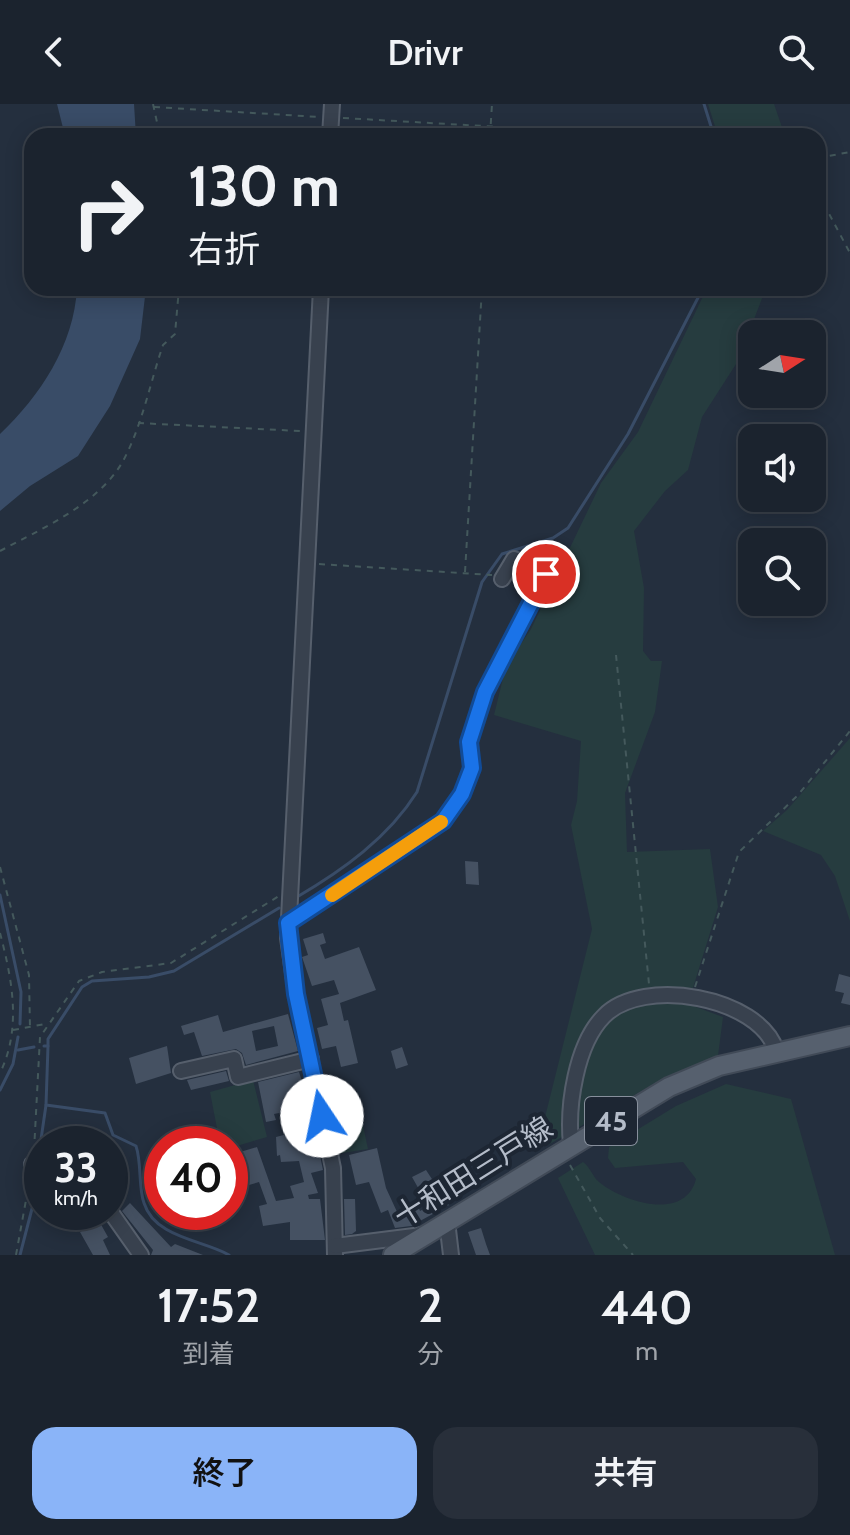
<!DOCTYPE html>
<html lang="ja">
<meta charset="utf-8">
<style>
body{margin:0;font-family:Cabin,"Noto Sans JP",sans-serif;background:#282f3a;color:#f1f3f6;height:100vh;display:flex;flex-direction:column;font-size:30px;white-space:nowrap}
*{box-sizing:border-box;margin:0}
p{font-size:26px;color:#a0a4aa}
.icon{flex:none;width:44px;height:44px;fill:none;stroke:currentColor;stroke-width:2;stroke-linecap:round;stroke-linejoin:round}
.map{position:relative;height:1151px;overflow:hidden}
.panel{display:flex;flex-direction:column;background:#1b232e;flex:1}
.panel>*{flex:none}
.guide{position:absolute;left:24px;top:24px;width:802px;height:168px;border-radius:24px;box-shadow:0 4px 20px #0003,0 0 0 2px #39404a;background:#1b232e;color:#f1f3f6;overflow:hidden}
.needle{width:52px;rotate:78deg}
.buttons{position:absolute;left:738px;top:216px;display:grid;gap:16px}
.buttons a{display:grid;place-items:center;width:88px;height:88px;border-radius:16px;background:#1b232e;box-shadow:0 4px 20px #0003,0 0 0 2px #39404a;font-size:40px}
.speed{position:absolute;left:24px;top:1022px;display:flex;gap:16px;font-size:40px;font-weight:700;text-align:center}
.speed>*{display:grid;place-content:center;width:104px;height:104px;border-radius:50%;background:#1b232e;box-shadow:0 4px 20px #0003,0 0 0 2px #39404a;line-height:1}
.speed small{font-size:20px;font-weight:400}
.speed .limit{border:12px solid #d22;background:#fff;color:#111}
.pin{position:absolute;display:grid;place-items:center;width:68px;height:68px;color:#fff;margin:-34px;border:4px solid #fff;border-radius:50%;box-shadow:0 2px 8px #0007}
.me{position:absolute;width:88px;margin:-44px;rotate:349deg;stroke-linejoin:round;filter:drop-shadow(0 0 6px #0008)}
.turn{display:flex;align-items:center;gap:28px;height:168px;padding:0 32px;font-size:36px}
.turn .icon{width:104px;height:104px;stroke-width:2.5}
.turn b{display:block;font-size:56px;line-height:68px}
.eta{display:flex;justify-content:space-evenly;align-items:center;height:136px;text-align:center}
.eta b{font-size:48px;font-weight:600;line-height:56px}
.primary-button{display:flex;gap:16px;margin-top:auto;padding:16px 32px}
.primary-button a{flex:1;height:92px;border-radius:24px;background:#8ab4f8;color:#111;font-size:32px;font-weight:600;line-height:92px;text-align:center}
.primary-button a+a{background:#282f3a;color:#f1f3f6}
header{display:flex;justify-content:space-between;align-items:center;height:104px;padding:0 32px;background:#1b232e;font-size:36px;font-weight:600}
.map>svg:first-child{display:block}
</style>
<header><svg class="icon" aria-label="back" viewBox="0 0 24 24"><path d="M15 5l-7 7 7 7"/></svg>Drivr<svg class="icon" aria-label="search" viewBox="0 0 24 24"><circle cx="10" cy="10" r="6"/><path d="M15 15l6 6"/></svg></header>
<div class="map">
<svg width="850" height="1151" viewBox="0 0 850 1151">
<rect width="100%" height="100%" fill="#242f3e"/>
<g fill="#263c3f">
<path d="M708,0H774L785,32H718Z"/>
<path d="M707,184H766L738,257L702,313L688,366L665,387L634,427L644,484L643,547L651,557H662L655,608L625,689L627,748L710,745L718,803L688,900L723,913L718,952L657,978L548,1041L541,1029L592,825L571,721L577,697L581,637L494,611L506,562L531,525L601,379L638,328Z"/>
<path d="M850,634V817L835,772L821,751L763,727L787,706Z"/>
<path d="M253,976L267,1033L230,1044V1040H220L210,988Z"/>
<path d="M726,980L791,995L835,1151H595L558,1074L583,1058C591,1064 592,1072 599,1078C623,1098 685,1118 696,1075L683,1058L615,1064L608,1054L609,1043L676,1002Z"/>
<path d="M362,1017L368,1045L336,1050L331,1023Z"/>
</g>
<g fill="#394c67">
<path d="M57,0H134L136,32H65Z"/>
<path d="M77,184H146L140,235L110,302L78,352L30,382L0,407V330C40,292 74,241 77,184Z"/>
</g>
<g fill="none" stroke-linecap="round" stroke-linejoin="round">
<g stroke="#394c67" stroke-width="3">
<path d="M704,0L714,32"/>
<path d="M0,791L21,888L20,920"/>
<path d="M297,793C343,766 388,734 417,688L482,478L502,450L553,434L568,424L628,330L703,184"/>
<path d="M44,942H48V935L82,883L92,877L149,873L174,867L279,804"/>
<path d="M48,942L46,1001L105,1009L113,1031L136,1042C142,1060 138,1082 144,1099C155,1134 203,1136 229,1151"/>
<path d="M18,946L34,943"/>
<path d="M0,986L13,960L18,933"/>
<path d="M38,1056L46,1001"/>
<path d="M20,1151L34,1097L37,1068"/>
</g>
</g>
<g fill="#455162" fill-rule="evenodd">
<path d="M465,757L478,758L479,781L466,780Z"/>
<path d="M323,829L326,839L320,841L325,855L359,843L376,886L340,899L344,917L348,916L358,959L341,963L336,942L322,945L317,924L328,921L321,895L339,890L334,876L312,882L302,853L308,851L303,835Z"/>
<path d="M839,870L850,873V901L841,899L844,889L835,887Z"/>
<path d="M288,910L298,947L246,961L242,949L236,945L202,952L194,928L184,931L181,922L218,911L223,928ZM274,922L278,942L256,947L252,927Z"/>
<path d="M167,942L171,969L136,980L129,954Z"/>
<path d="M402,943L408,961L396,965L391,947Z"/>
<path d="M226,967L229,977L191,986L187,976Z"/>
<path d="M299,968L310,1003L274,1010L276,1016L266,1018L258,978Z"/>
<path d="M353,984L358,1003L346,1006L342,987Z"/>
<path d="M314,1023L323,1066L311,1069L318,1089L308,1091L309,1095H320L325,1136H290V1118L263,1122L259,1102L267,1100L259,1078L235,1085L230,1051L257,1043L276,1097L294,1094L290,1082L304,1078L299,1057L281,1058L280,1051L277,1052L276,1033Z"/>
<path d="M377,1044L386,1084L398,1110L417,1100L420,1107L436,1098L429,1085L421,1089L412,1073L426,1066L449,1101L420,1117L419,1121L395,1124L388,1106L381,1109L369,1078L356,1081L349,1051Z"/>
<path d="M344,1095H355L356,1127L352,1130L345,1131Z"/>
<path d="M130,1099L171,1143L175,1140L203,1151H151L153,1146L122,1107Z"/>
<path d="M99,1117L108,1133L103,1136L110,1151H93L80,1128Z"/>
<path d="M481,1124L486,1140L490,1151H476L468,1128Z"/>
</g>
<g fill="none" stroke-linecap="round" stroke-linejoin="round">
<g stroke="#565f6c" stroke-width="18">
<g id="minor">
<path d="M330,32L332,0"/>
<path d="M321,184L288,834L296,890L333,1064L335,1151"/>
<path d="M288,819L443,717L462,690L472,664L469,638L485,588L546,470L514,455L502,475"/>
<path d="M181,967L234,955L238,973L311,955"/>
<path d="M571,1040C567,1002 576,940 604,912C643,872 759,893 776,946"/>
<path d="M32,1060L42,1062"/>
<path d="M110,1107L141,1151"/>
<path d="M447,1117L451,1151"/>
<path d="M335,1142L422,1131"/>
</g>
</g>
<g stroke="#414a57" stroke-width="22">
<path id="major" d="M393,1151L669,983L719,962L850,932"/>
</g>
<g stroke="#44595c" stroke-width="2" stroke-dasharray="6 6" stroke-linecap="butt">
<path d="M153,0L160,32"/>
<path d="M154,3L320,13"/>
<path d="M343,14L658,32"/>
<path d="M490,32L492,0"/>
<path d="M818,54L850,48"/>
<path d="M818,89L850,149"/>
<path d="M138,319L300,327"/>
<path d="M0,447C41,425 99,400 123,357C142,322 150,279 163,241L175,230L179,184"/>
<path d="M319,460L492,471"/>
<path d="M465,468L482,184"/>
<path d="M616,551L649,880"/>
<path d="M0,763L29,871L30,925"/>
<path d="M0,829C12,875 22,924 0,969"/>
<path d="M695,883L739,748L798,691L850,627"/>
<path d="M13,926L45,920"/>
<path d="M34,1047L40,933L79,877L102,868L171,859L279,792"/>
<path d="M570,1061L600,1114L633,1151"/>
<path d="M16,1151L30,1074"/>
</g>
<use href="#minor" stroke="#38414e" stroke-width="14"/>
<use href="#major" stroke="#56606e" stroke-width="18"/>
</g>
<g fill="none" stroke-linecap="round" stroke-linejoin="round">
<g stroke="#114b97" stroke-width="20">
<path id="route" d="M322,1012L296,890L288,819L443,717L462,690L472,664L469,638L485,588L546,470"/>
</g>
<use href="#route" stroke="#1a73e8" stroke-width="14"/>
<path stroke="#f59e0b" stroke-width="14" d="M332,791L441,718"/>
</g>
<g text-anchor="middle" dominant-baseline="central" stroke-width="8" stroke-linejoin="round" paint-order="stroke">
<rect fill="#1d2633" stroke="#878f9c" stroke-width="2" x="585" y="993" width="52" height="48" rx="6"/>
<g font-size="28" font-weight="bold" fill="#b4bcc9">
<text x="611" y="1017">45</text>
</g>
<g font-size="30" fill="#b4bcc9" stroke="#1d2633">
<text transform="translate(473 1068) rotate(-32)">十和田三戸線</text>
</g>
</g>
</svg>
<div class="buttons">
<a><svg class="needle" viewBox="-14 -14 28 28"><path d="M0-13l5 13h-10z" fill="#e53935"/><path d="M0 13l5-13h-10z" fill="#a0a4aa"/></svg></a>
<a><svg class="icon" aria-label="sound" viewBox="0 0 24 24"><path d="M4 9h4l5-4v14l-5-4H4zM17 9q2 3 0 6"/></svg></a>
<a><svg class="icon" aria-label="search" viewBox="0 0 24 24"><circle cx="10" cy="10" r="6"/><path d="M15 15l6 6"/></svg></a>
</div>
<div class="speed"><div>33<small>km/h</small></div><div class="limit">40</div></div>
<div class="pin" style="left:546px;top:470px;background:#d93025"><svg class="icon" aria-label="arrive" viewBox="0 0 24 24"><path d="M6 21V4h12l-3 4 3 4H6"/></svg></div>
<svg class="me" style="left:322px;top:1012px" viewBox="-20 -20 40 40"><circle r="19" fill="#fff"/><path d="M0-13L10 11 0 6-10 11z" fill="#1a73e8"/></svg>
<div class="guide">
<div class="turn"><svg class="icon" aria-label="right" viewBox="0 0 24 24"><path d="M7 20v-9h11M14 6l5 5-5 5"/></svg><div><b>130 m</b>右折</div></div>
</div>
</div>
<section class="panel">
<div class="eta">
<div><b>17:52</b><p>到着</p></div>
<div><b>2</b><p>分</p></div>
<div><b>440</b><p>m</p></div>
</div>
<div class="primary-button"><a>終了</a><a>共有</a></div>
</section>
